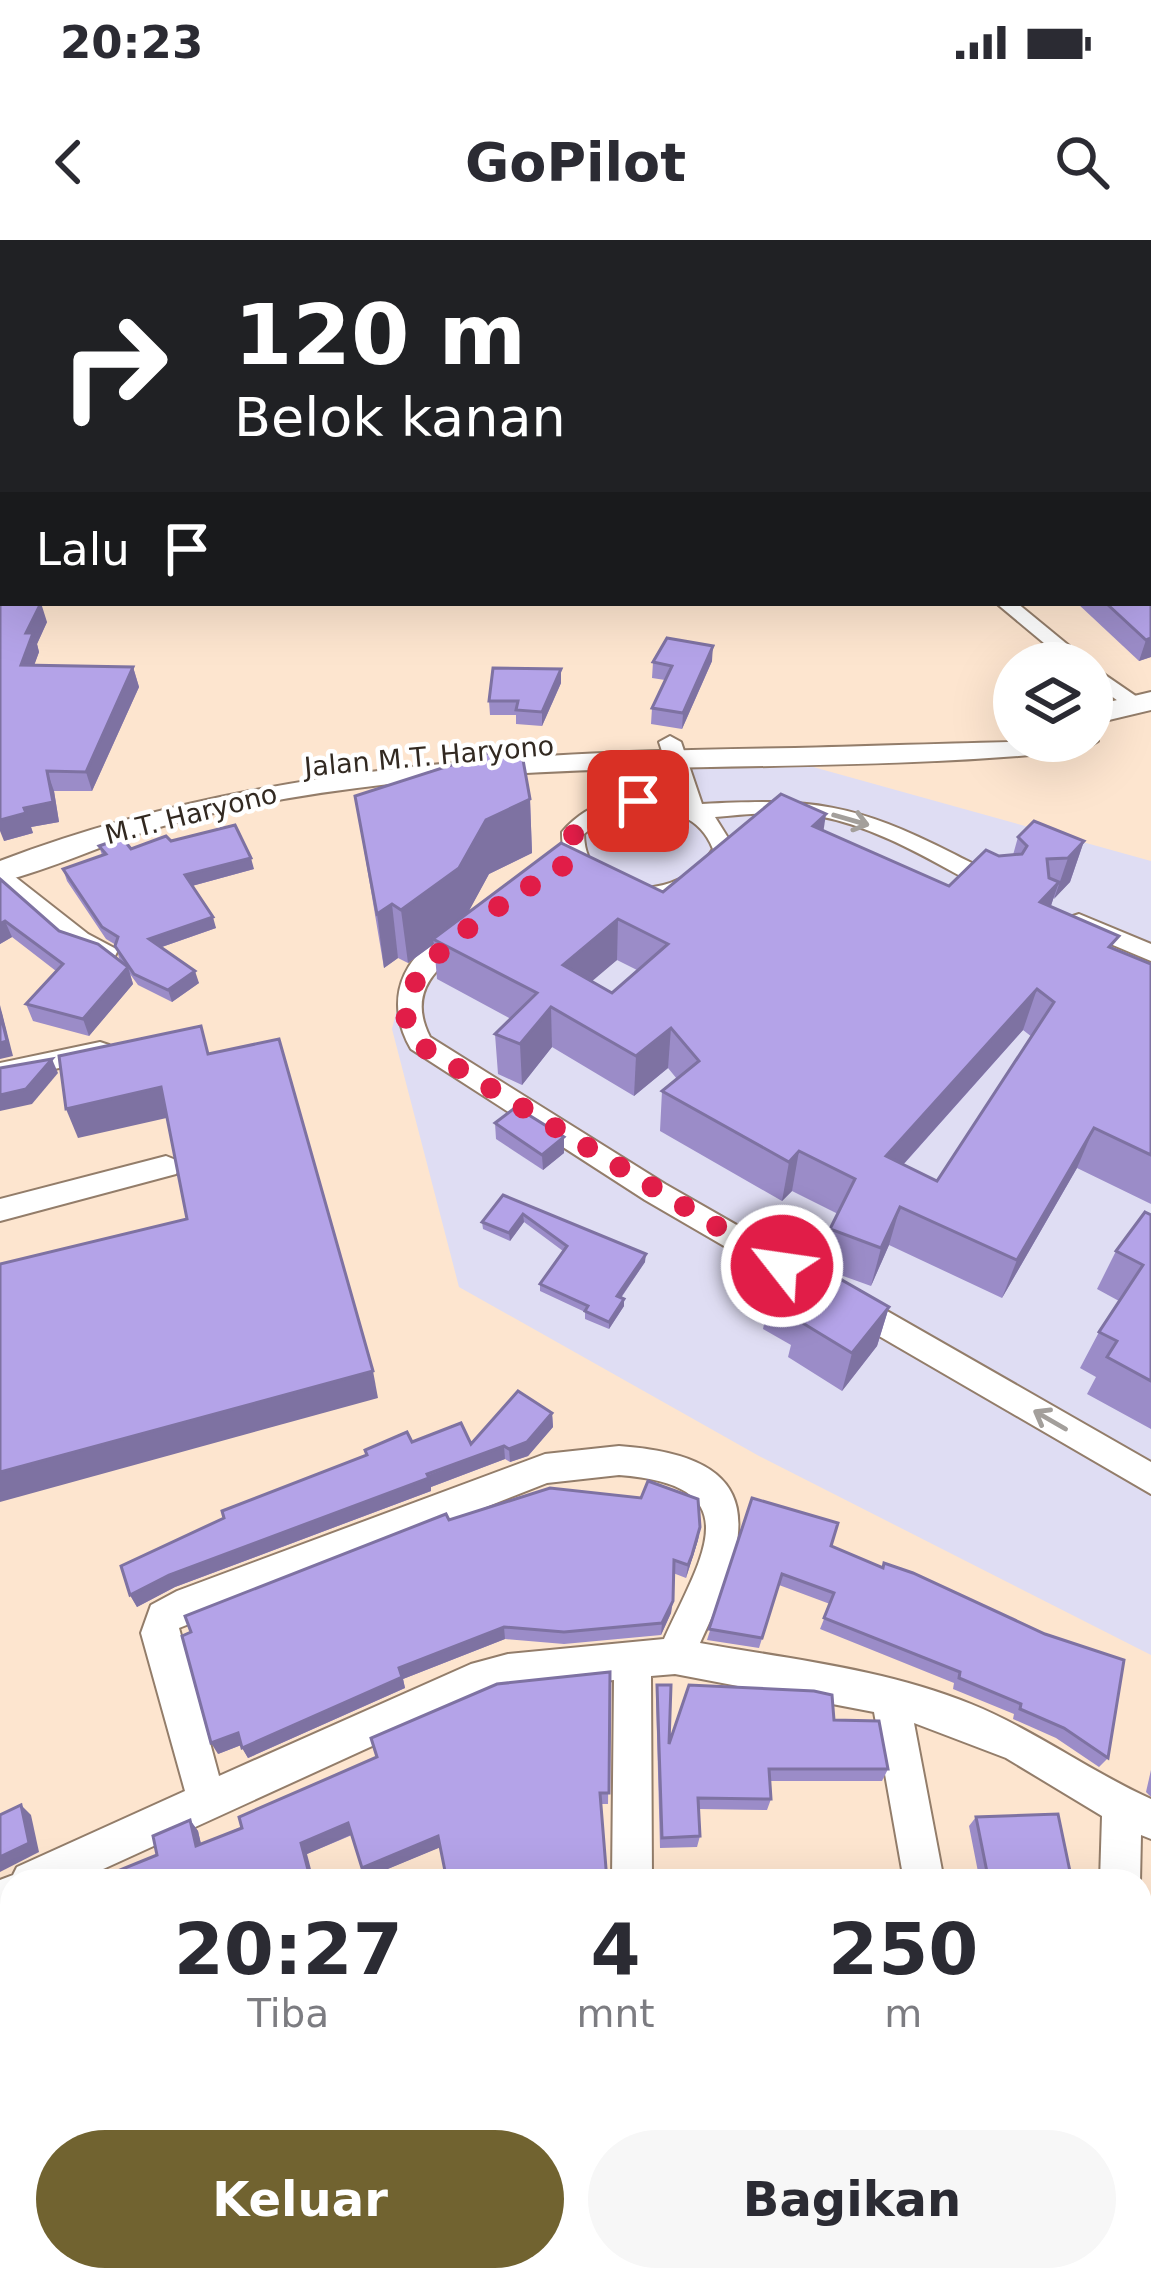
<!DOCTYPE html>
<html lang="id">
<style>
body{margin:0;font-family:"DejaVu Sans",sans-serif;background:#f7f7f7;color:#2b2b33;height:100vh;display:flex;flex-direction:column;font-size:45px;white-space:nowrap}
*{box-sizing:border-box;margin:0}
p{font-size:39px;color:#7c7c81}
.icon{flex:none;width:66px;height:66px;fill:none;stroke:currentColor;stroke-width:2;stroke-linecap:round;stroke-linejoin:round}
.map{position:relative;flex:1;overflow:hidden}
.side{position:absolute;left:0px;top:1629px;width:1152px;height:423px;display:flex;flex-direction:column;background:#fff;border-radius:36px 36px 0 0;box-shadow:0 12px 48px #0002}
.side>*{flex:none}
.banner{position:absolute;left:0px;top:0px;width:1152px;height:366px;box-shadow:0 12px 48px #0002;background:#202124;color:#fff;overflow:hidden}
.fabs{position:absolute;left:993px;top:402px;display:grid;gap:24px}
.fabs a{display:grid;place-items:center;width:120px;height:120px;border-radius:50%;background:#fff;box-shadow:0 12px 48px #0002;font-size:60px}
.pin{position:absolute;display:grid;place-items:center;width:102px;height:102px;color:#fff;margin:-51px;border-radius:24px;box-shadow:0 6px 18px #0006}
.me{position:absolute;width:132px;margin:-66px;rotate:300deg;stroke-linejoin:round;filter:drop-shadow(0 0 9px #0008)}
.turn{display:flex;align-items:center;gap:42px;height:252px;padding:0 36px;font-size:54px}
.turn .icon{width:156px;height:156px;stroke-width:2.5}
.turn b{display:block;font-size:84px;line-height:102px}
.then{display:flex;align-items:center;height:114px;padding:0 36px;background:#0003;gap:24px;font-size:45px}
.eta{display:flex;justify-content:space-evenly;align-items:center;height:204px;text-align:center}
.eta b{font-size:72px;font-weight:800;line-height:84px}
.cta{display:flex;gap:24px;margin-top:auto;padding:24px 36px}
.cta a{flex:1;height:138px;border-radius:72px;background:#716330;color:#fff;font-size:48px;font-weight:800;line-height:138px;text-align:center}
.cta a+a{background:#f7f7f7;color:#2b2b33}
.status{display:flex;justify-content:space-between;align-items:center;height:84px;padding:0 60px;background:#fff;direction:ltr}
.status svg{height:33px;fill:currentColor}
header{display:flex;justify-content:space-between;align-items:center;height:156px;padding:0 36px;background:#fff;font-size:54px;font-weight:800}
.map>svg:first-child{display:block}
</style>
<div class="status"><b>20:23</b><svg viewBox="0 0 49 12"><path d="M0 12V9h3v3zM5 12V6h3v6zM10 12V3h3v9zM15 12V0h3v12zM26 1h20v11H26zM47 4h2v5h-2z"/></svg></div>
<header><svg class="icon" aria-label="back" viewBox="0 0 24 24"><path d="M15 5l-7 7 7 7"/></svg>GoPilot<svg class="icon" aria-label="search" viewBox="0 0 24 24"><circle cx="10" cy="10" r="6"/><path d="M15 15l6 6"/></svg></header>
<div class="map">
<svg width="1151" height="2050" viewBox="0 0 1151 2050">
<rect width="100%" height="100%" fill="#fde5cf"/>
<path fill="#dfddf3" d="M806,525L1151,621V1415L759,1216L459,1047L392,789L404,738L551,623L616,555L613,532Z"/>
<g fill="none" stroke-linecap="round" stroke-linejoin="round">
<g stroke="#937d6a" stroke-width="4">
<g id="minor">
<path d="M438,0H453L455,3H440Z"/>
<path d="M3,49V57L0,58V50Z"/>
<rect x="1149" y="64" width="2" height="8"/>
<rect x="1149" y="185" width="2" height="10"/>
<rect x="1149" y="321" width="2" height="11"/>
<path d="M996,363H1017L1090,423H1068Z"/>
<path d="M1092,426L1143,461V469H1129L1092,442Z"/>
<path d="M670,496L681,502L702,564C812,558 854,563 954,614C972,624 996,632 1010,647L1006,652H990C935,623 879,587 818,576C784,570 749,574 715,577L735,609C726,627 718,642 699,651C646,677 561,661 562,592C591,558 635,550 678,560L659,502ZM638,568C671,569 700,576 713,609C684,661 585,665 584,594L606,576Z"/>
<path d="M0,625L88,694L118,710L115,716C73,725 29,669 0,644Z"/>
<path d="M1079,674L1151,704V721L1070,687V677Z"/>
<path d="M465,686L474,688V700C438,726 406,750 430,797L665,944L1151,1222V1254L645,960L411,809C380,756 407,704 465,686Z"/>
<path d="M100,802L109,805L113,811L109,817L0,841V823Z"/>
<path d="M166,916L176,920L180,927L176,934L0,981V959Z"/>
<path d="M619,1206C773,1217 752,1293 700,1403C789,1419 886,1429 971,1464C1035,1490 1089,1531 1151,1559V1599L1141,1595L1140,1642L1100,1641L1102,1576L1006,1518L914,1483L944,1641H904L874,1472L675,1434L651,1436L652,1641H612L614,1440L508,1450L475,1459L77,1641H12V1679L0,1684V1640L13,1635L17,1627L185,1551L141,1393L151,1365L177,1351L545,1214ZM619,1235C753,1245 702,1316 664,1399L508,1414L471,1424L219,1536L179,1388L547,1243Z"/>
</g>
</g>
<g stroke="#937d6a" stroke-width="4">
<g id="highway">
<path d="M1151,452V470L1092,484V466Z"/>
<path d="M1092,494L1098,501L1083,510C852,535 620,518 389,544C311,553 231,566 156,588C103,604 53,629 0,642V621C257,523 523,512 795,508C895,506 994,501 1092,501Z"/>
</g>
</g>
<use href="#minor" fill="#fff" fill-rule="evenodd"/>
<use href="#highway" fill="#fff" fill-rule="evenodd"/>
</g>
<g fill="#9b8cc8" fill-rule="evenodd">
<path d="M0,363L47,382L37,404L39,412L34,425L133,427L139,447L92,551H54L59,582L31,587L33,593L4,601Z"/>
<path d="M1077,363H1149L1151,417L1139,421Z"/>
<path d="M712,421L682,489L651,484L652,468L665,440L652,438L653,422Z"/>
<path d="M561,429V443L542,486L516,484V475H490L489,461Z"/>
<path d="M355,556L530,559L532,613L489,634L468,672L663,652L824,591L949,646L999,616L1013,615L1018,597L1084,601L1070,642L1053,659L1051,666L1113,709L1151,724V964L1077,928L1002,1058L889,1005L871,1046L821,1028L830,989L838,974L792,951L782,961L660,891L662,851L677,839L668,828L634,856L552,807L522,845L498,834L495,794L511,779L437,739L434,704L408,723L398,718L384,728ZM617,720L637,730L612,753L591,741ZM1023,790L1032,797L937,941L903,925Z"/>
<path d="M171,601L254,629L192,646L216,688L162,707L199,743L172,762L138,745L130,734L133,744L89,796L33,781L26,764L56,731L12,697L0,704V639L59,691L123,723L119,718L116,705L106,699L67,641L63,629L102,615L99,606L131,609Z"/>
<path d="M495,883L564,913L543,930L496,899Z"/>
<path d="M503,955L645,1022L621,1058L624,1066L609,1089L585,1079V1072L540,1051V1044L563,1011L524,982L510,1001L483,989L482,982Z"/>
<path d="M1151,975V1189L1087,1154L1096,1137L1080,1128L1099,1092L1119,1061L1097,1049L1116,1011Z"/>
<path d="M826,1043L889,1067L877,1106L842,1151L788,1117L791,1105L763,1089L771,1050Z"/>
<path d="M552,1173L553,1187L528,1216L510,1222L505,1219L431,1247V1251L175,1347L137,1367L130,1355L412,1202L471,1204Z"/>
<path d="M752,1258L831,1306L1108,1518L1099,1527L1056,1498L1013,1479L1014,1474L953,1449L954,1443L820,1389L830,1364L779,1345L759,1408L707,1400Z"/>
<path d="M449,1280L700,1287L698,1300L686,1338L673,1333L671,1373L661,1395L564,1404L505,1399L403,1439L405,1448L248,1518L241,1505L218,1514Z"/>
<path d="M610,1432L608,1564H601L440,1607L366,1638L352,1595L307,1614L84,1639L106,1636L157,1615L190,1580L198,1591L201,1604Z"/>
<path d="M657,1445L669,1504L834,1480L888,1529L882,1541H770L771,1559L767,1570L698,1569L700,1596L697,1607L660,1608L656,1457Z"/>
<path d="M1151,1530V1557L1146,1552Z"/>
<path d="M976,1577L1072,1641H946L949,1638L979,1637L969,1586Z"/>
<path d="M1151,1829V1913H1148L1140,1900V1836Z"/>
</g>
<g fill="#7e72a2">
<path d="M424,0H438V3H411Z"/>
<path d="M803,0H835L830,3H803Z"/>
<path d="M41,363L47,382L37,404L39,412L27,445L21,425L26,393Z"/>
<path d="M1151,398V417L1139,421L1146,400Z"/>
<path d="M713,406L712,421L682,489L683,473Z"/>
<path d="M133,427L139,447L92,551L86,532Z"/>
<path d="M561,429V443L542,486V472Z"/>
<path d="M47,531L54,551L59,582L31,587L33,593L4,601L0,591V580L24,568Z"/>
<path d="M530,559L532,613L489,634L463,682L433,699L434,704L408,723L401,670L486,580Z"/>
<path d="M826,574L820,614L813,586Z"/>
<path d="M1084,601L1070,642L1054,659L1068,618Z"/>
<path d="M251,618L254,629L188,647L185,635Z"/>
<path d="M1059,642L1045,683L1040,662Z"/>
<path d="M392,664L398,718L384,728L377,674Z"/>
<path d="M213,677L216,688L153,710L149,699Z"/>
<path d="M618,679L617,720L563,766V725Z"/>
<path d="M5,681L12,697L0,704V684Z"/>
<path d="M128,727L133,744L89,796L83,779Z"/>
<path d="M195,731L199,743L172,762L168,750Z"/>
<path d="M1037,749L1023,790L875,956L886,916Z"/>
<path d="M0,765L13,816L0,819Z"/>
<path d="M551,767L552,807L522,845L520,804Z"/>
<path d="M671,788L668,828L634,856L636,816Z"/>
<path d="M52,819L58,833L32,864L0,871V855Z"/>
<path d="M161,847L171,877L78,898L66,869Z"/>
<path d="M1094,888L1077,928L1002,1058L1017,1020Z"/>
<path d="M564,897V913L543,930L542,915Z"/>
<path d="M799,911L792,951L782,961L789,922Z"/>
<path d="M900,967L889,1005L871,1046L881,1008Z"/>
<path d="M523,974L524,982L510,1001L509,993Z"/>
<path d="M646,1014L645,1022L617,1063V1056Z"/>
<path d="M624,1059V1066L609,1089V1082Z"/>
<path d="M889,1067L877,1106L842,1151L852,1113Z"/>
<path d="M373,1131L378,1158L0,1262V1232Z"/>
<path d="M552,1173L553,1187L528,1216L510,1222L509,1209Z"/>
<path d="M504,1206L505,1219L431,1247V1251L175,1347L137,1367L130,1355L169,1335Z"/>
<path d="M700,1287L698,1300L686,1338L688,1325Z"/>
<path d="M673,1361L671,1373L661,1395L662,1383Z"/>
<path d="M504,1387L505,1399L403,1439L405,1448L248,1518L242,1508L399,1428Z"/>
<path d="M238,1493L244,1504L218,1514L211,1503Z"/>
<path d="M21,1565L31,1575L39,1612L0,1632V1617Z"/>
<path d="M190,1580L198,1591L204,1617L196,1606Z"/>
<path d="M348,1583L353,1594L307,1614L314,1641H311L301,1603Z"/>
<path d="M438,1596L441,1607L366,1638L362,1628Z"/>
<path d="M12,1856V1866L0,1871V1860Z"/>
<path d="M113,2040H123L122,2050H112Z"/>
</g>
<g fill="#b4a3e8" stroke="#7e72a2" stroke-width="3" fill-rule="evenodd">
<path d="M0,0H424L411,3H3V42L0,41Z"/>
<path d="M594,0H667L675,3H584Z"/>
<path d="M876,0H1150L1151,7H1149V3H876Z"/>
<path d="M3,53V167L0,168V56H3Z"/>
<path d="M1149,102H1151V146L1149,143Z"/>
<path d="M1149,210L1151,212V250L1149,249Z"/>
<path d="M1149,341L1151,343V398L1146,400L1106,363H1149Z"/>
<path d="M0,363H41L26,393H33L21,425L133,427L86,532L47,531L53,562L24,568L26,573L0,580Z"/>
<path d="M667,398L713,406L683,473L652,468L672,426L653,422Z"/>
<path d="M493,428L561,429L542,472L516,470L518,461H489Z"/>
<path d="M520,503L530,559L486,580L459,628L401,670L392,664L377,674L355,556Z"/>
<path d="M781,554L826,574L813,586L949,646L986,610L999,616L1022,614L1027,606L1018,597L1034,581L1084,601L1068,618L1047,619L1049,638L1059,642L1040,662L1119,696L1109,707L1151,724V915L1094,888L1017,1020L900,967L881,1008L830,989L855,939L799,911L789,922L662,851L699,821L671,788L636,816L551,767L520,804L495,794L537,753L433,699L561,603L663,652ZM618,679L668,704L612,753L563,725ZM1037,749L1054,762L937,941L886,916Z"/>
<path d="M235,585L251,618L185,635L213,677L149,699L195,731L168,750L134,734L115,706L118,697L102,687L63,629L106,614L99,606L116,600H124L131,609L166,596L171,601Z"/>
<path d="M0,639L59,691L98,704L128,727L83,779L26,764L63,724L5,681L0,684Z"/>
<path d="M0,772L7,801L0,803Z"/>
<path d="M201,786L208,814L279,799L373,1131L0,1232V1024L187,979L161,847L66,869L59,816Z"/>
<path d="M52,819L26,849L0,855V828Z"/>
<path d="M516,867L564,897L542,915L495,883Z"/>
<path d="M503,955L646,1014L617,1056L624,1059L609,1082L585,1071L588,1066L540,1044L567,1006L523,974L509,993L482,982Z"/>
<path d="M1145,972L1151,975V1141L1107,1117L1117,1101L1099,1092L1143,1025L1116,1011Z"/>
<path d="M794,1024L826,1043L833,1035L889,1067L852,1113L796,1079L804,1070L771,1050Z"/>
<path d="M518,1151L552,1173L527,1202L509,1209L504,1206L427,1234L429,1238L169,1335L130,1355L121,1326L224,1278L222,1271L367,1215L365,1210L407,1192L412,1202L461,1183L471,1204Z"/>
<path d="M648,1241L698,1259L700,1287L692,1315L688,1325L674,1320L673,1361L662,1383L564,1392L504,1387L399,1428L402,1437L242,1508L238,1493L211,1503L182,1396L191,1392L185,1376L446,1274L449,1280L550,1248L641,1258Z"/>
<path d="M752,1258L838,1283L831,1306L883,1328L884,1323L913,1333L1045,1394L1124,1420L1108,1518L1064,1488L1020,1469L1021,1464L959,1438L960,1432L824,1378L834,1353L782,1334L762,1398L709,1389Z"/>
<path d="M610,1432L609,1553H600L607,1641H447L438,1596L362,1628L348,1583L301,1603L311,1641H255L254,1638L246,1641H80L102,1631L103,1637L157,1615L153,1596L190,1580L196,1606L242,1588L239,1577L377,1517L371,1498L497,1444Z"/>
<path d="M657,1445H671L669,1504L689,1445L814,1451L832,1455L834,1480L879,1481L888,1529H769L771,1559L698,1558L700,1596L662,1598Z"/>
<path d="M21,1565L29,1603L0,1617V1575Z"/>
<path d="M1058,1574L1072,1641H950L949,1638L988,1637L976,1577Z"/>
<path d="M76,1632L78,1641H48Z"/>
<path d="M12,1692V1856L0,1860V1697Z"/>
<path d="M1151,1831V1897L1140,1880V1838Z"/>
<path d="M12,1991V2040H113L112,2050H5Z"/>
<path d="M431,2040H457L458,2050H391Z"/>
<path d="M497,2040H597L600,2050H499Z"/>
<path d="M662,2040H812L813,2049L663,2050Z"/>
</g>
<defs><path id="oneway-shaft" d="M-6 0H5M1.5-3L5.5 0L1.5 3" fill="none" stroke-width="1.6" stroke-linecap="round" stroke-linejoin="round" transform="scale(3)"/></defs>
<g stroke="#a39f9b">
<use href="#oneway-shaft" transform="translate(851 580) rotate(16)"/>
<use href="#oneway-shaft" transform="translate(1050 1180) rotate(-150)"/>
</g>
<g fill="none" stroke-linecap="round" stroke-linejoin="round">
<path stroke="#e11d48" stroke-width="21" stroke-dasharray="0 37.8" d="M638,561C607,566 579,573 569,606L572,620C529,649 355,739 420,804C428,812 442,818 451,824L782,1026"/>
</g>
<g text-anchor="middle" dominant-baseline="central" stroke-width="9" stroke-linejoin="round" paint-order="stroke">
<g font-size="27" fill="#322921" stroke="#fff">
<text transform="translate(429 516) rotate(-5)">Jalan M.T. Haryono</text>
<text transform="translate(191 574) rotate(-14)">M.T. Haryono</text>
</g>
</g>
</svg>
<div class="fabs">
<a><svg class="icon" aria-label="layers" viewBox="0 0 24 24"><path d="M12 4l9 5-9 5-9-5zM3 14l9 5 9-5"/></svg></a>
</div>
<div class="pin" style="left:638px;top:561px;background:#d93025"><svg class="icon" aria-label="arrive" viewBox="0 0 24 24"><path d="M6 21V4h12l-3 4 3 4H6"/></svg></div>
<svg class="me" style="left:782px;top:1026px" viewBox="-20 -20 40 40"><circle r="17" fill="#e11d48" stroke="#fff" stroke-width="3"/><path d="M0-11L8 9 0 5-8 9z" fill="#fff"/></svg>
<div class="banner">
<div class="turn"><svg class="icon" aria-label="right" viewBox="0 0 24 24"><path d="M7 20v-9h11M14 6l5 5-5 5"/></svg><div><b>120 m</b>Belok kanan</div></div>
<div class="then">Lalu<svg class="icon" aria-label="arrive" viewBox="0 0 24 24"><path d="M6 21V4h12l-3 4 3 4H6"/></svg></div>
</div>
<section class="side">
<div class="eta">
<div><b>20:27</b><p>Tiba</p></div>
<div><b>4</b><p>mnt</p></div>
<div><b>250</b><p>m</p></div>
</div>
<div class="cta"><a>Keluar</a><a>Bagikan</a></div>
</section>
</div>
